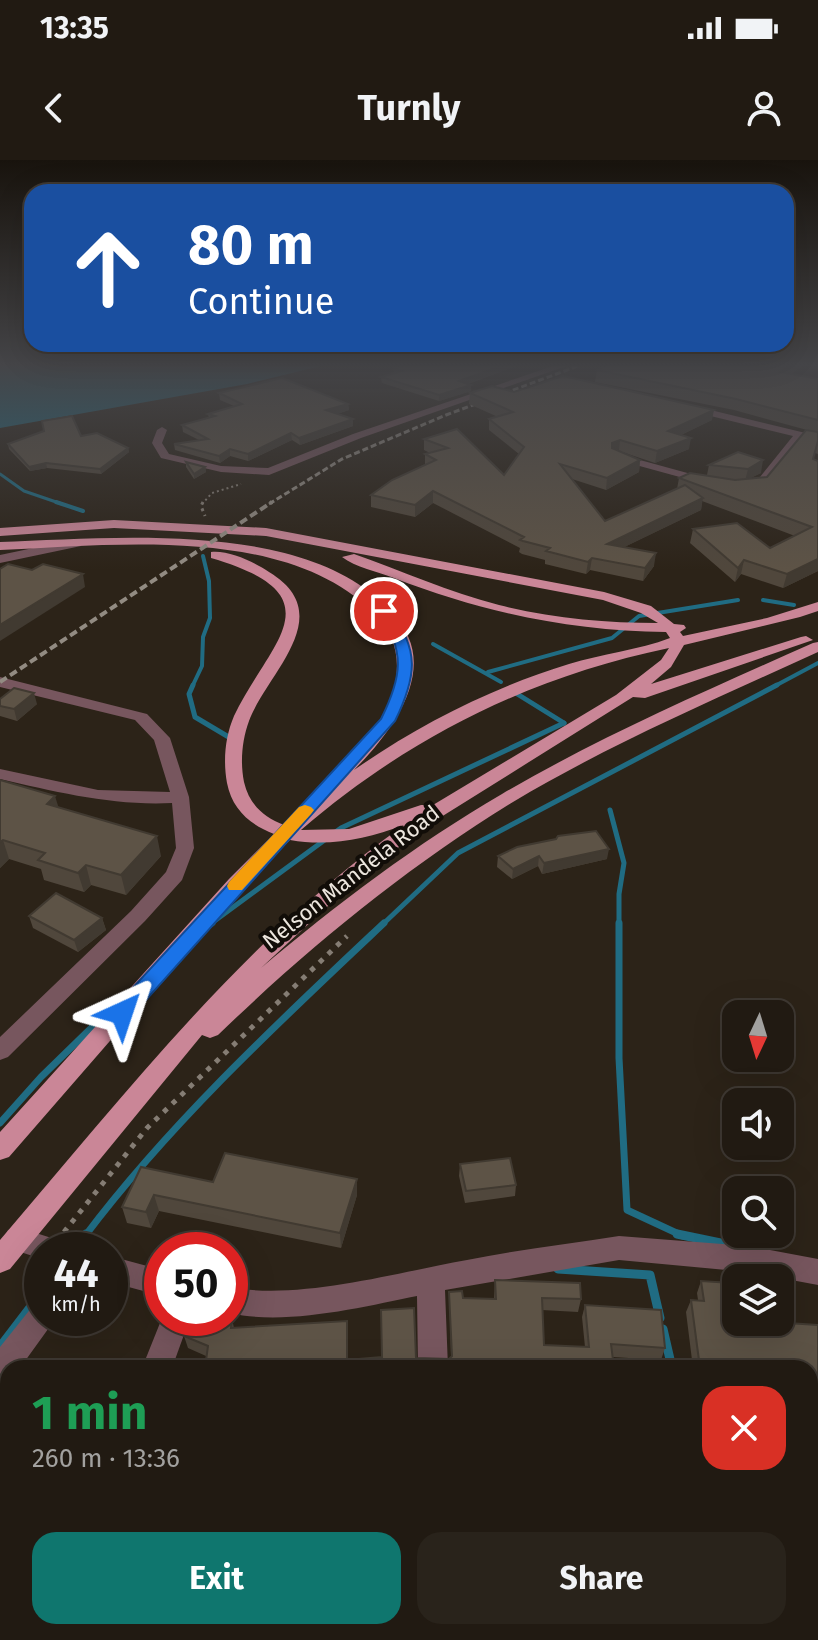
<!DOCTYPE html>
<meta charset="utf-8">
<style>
body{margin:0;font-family:"Fira Sans",sans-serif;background:#29231b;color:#f1f3f6;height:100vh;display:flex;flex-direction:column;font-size:30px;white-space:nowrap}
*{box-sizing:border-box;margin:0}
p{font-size:26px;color:#a2a19f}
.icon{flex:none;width:44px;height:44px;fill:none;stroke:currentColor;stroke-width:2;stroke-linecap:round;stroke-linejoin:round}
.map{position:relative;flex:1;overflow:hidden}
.drawer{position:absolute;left:0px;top:1200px;width:818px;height:280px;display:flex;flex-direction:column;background:#211a12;border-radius:24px 24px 0 0;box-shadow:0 8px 32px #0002,0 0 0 2px #3e3832}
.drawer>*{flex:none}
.guide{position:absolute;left:24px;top:24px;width:770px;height:168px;border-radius:24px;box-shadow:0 8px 32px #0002,0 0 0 2px #3e3832;background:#1a4fa0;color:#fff;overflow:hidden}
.needle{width:52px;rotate:184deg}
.fabs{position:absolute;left:722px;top:840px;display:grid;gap:16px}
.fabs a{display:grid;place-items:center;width:72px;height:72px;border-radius:16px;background:#211a12;box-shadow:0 8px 32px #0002,0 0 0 2px #3e3832;font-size:40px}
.speed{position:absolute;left:24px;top:1072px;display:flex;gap:16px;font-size:40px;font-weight:700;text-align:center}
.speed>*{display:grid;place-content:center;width:104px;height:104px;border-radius:50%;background:#211a12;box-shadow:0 8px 32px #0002,0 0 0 2px #3e3832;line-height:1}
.speed small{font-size:20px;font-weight:400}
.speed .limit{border:12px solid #d22;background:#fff;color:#111}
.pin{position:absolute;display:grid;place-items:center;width:68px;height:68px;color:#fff;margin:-34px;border:4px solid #fff;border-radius:50%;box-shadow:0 2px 8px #0007}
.me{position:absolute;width:88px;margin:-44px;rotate:42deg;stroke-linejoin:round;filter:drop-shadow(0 0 6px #0008)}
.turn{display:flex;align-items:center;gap:28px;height:168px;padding:0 32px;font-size:36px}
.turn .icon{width:104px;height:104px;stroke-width:2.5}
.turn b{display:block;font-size:56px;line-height:68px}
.round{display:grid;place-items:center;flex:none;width:84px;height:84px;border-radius:24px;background:#29231b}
.overview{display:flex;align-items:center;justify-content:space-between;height:136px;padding:0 32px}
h1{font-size:48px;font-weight:700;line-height:60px;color:#1e9e55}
.action{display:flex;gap:16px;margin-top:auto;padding:16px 32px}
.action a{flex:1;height:92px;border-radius:24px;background:#0f766e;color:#fff;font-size:32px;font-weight:700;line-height:92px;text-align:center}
.action a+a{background:#29231b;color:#f1f3f6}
.status{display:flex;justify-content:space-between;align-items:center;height:56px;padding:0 40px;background:#211a12;direction:ltr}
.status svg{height:22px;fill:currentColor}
header{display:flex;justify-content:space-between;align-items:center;height:104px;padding:0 32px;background:#211a12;font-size:36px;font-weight:700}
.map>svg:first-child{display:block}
</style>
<div class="status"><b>13:35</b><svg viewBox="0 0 49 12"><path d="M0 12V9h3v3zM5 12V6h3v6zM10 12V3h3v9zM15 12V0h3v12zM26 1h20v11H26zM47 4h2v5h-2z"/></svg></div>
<header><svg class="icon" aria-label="back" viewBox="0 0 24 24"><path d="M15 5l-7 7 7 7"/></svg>Turnly<svg class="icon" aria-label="person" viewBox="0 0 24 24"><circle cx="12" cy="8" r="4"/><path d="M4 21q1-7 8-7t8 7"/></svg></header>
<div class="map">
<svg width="818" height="1480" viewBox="0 0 818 1480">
<rect width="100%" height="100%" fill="#2c2318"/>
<path fill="#206c83" d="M0,203H333L247,224L0,268Z"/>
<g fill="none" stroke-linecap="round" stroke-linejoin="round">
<path stroke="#206c83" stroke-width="3" d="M0,314L24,331L62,344"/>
<g stroke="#206c83" stroke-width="4">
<path d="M56,342L83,351"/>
<path d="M763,440L794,445"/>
<path d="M433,484L501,522"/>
<path d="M488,512L612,478L639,456L738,440"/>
<path d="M192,527L202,506L203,477L210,458L209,421L203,396"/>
<path d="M773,527L818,503"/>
</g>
<g stroke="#206c83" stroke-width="5">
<path d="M193,525L189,534L195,557L232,579"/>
<path d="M514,532L564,563"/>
<path d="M610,650L624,703L619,734V765"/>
<path d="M209,765L341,668L564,563"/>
<path d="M382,765L458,693L777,525"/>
</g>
<g stroke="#206c83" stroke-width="7">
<path d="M619,763V898L627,1050L683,1076"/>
<path d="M205,768L212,763"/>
<path d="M0,963L41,917L120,840"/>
<path d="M85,1076C170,963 281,860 384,763"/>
</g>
<g stroke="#206c83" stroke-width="9">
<path d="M677,1074L730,1085"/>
<path d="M74,1090L86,1074"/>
<path d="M558,1109L650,1115L660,1158"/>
<path d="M663,1169L672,1208"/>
<path d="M0,1187L42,1132"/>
</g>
<path stroke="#857d74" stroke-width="2" stroke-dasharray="2 3" stroke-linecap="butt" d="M202,344L212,333L241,324"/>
<path stroke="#857d74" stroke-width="3" stroke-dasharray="3 4" stroke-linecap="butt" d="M203,342L201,346L205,356"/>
<path stroke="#857d74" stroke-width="5" stroke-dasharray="5 7" stroke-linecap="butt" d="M64,1072L147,968L347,776"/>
<g fill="#77565e" fill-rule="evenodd">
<path d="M562,203H575L361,278L269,315L221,312L161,298L152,283L157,270L162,267L167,270L162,283L169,294L221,306L268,308L353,274Z"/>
<path d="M690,245L818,276V282L802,278L764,326L740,330V326L756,322L793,276L686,250V246Z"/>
<path d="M618,294L713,320L715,322L709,325L614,299L612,297Z"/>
<path d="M76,379L82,383L81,386L0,403V395Z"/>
<path d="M0,517L147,554L170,578L189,637L194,688L182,720L145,761L8,897L0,900V877L131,751L166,712L176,688L172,643C113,646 57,632 0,619V609L98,630L170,632L154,580L135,560L0,527Z"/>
<path d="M17,1067L61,1081L65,1090H42V1099L8,1088L4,1079L8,1070Z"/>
<path d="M619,1076L748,1086L818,1099V1125L748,1112L619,1100L445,1130L448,1208H418L417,1136C363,1147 285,1166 230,1153V1127C297,1141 399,1112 467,1100C517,1090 568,1084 619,1076Z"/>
<path d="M110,1096L162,1110V1136L110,1122Z"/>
<path d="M42,1143V1158H56L20,1208H8V1221L0,1225V1187L32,1147Z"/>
<path d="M162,1158H190L172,1208H142Z"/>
<path d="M39,1472H73L70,1480H36Z"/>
<path d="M445,1472H479L480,1480H446Z"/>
</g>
<path fill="#ca8697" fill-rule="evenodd" d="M114,360L266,368L604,432L651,446L674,464L684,465L686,468L680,472L683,476L767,458L818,442V451L800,457L684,485L671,507L651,524L801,477L806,476L813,480L645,538L633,537L425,667L356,720L261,808C337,744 416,684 502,634C601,576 708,530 813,483L818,482V492C715,539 610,584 513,642C406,708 308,788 218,875L210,878L202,875L10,1109L0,1113V1080C126,933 245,779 404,665C366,679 330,687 290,680L243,728L9,997L0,1000V972L229,719L274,674C250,665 232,649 227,623C223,601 225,577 234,556C269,482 341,436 211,398V392C229,390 254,402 269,412C340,455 267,513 249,561C242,580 240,602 244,622C249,644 263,657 284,665L324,633L318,628L321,624C343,601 370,580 385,551C403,516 402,480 373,452C284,365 115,385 0,390V382C106,378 273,363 364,428C374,434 382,445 391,453C444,503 393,571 354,610C420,564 491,528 569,504C601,494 639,490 670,478L666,472C571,471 482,452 394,418C378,412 355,407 342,397L354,394C402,411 449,432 499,445C551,458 605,463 658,463L641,453L603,440L266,376L114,368L0,376V368ZM669,488L661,500L616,535L433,645H421L349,669L301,670C409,577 530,517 669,488Z"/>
<path stroke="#928b82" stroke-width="3" stroke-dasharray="6 3" stroke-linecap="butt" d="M269,344L342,299L446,255L586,203"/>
<path stroke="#928b82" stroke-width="4" stroke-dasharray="8 4" stroke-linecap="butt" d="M0,522L272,342"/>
</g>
<g fill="#50473c">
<path d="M411,203H521V204L468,224L471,231L439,241L382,223L381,217L394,213V209Z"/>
<path d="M611,203H806L791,214L818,219V294L815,293L813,299L818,301V411L783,428L741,414L735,422L690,383L693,369L770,388L795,376L702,341L701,350L624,387L654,406L643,421L590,410L586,414L545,404V400L522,394L519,392L520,388L433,343L415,357L371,347V335L425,305V294L430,293L424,290V279L457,269L504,315L519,294L489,270V259L498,257L469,244L470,233L514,232L712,260L681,275L689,289L655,303L619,291L640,300L639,312L606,330L572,319L605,361L677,329L679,318L707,315L709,305L738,292L761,313L750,318L767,317L807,270L734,250L595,222L597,210Z"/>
<path d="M219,233L348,244L349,250L337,254L353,259V266L300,285L292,280L248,301L230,296L220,303L175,290L174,284L199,280L183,272L182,265L209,258L208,254L234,246L220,240Z"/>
<path d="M44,271L81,276L128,288L129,292L101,314L47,308L30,311L9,289L8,284Z"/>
<path d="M186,302L205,307L206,312L194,319L186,307Z"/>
<path d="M0,539L37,544L17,561L0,556Z"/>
<path d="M0,620L59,648L161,696L126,735L91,725L84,732L44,720L41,709L9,699L0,708Z"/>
<path d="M517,687L607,699L542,714L538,706L512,719L497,707L498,696Z"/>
<path d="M29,756L102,758L106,770L78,792L33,768Z"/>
<path d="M460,1004L516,1025L515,1036L465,1043L459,1016Z"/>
<path d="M141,1007L213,1022L357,1019V1035L341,1088L159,1051L151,1068L127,1063L122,1047Z"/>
<path d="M730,1113L776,1118H736V1162H780V1118L788,1163L818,1165V1480H684L683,1472H810V1208H693L686,1152L691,1140H698L697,1133L701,1121L727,1122Z"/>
<path d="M495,1120L581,1139L578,1152L542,1150L544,1185L585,1187L582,1157L585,1145L665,1188L661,1200L613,1197L614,1208H205L206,1196L188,1188L184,1176L232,1159L234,1168L348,1173V1200L416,1198L449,1199L451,1197L449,1132L463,1138L494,1139Z"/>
<path d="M8,1259V1362L0,1358V1272Z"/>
<path d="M617,1472H670L673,1480H617Z"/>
</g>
<g fill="#413a31">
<path d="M509,203H521V204L458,227L459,221Z"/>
<path d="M793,203H806L778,223L780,212Z"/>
<path d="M471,225V231L439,241V235Z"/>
<path d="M348,244L349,250L327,257L326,250Z"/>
<path d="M714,250L712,260L666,282L668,271Z"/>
<path d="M353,259V266L300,285L299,278Z"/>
<path d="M291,273L292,280L248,301V294Z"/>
<path d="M691,278L689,289L655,303L657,291Z"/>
<path d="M620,280L619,291L611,294L612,283Z"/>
<path d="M128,288L129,292L101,314L100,309Z"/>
<path d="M230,289V296L220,303L219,296Z"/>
<path d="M640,300L639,312L606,330L607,318Z"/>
<path d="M763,300L761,313L745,321L748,309Z"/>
<path d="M46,303L47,308L30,311L29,307Z"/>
<path d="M205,307L206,312L194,319V314Z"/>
<path d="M433,331V343L415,357V345Z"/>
<path d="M703,338L701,350L606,396L607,384Z"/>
<path d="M656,393L654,406L643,421L645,408Z"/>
<path d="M592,398L590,410L586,414L588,402Z"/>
<path d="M818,399V411L783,428L787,414Z"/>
<path d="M744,400L741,414L735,422L738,408Z"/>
<path d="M83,414L85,427L0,481V465Z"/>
<path d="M34,533L37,544L17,561L14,549Z"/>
<path d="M55,636L61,655L47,644Z"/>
<path d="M157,676L161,696L126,735L121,715Z"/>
<path d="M3,680L9,699L0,708V682Z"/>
<path d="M609,689L607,699L542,714L544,703Z"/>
<path d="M539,696L538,706L512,719L513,709Z"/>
<path d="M86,705L91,725L84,732L78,713Z"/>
<path d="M102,758L106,770L78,792L74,780Z"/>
<path d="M357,1019V1035L341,1088L340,1073Z"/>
<path d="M154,1035L159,1051L151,1068L146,1052Z"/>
<path d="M8,1338V1359L1,1350Z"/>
</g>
<g fill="#5d5346" stroke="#413a31" stroke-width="2">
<path d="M411,203H509L459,221L471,225L439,235L381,217L402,211L394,209Z"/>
<path d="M611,203H793L780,212L818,219V260L736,239L597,210Z"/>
<path d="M563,216L714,250L668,271L691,278L657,291L620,280L612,283V288L640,300L607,318L560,304L605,361L685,325L703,338L607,384L656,393L645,408L592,398L588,402L546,391L550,388L523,381L520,380L524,377L433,331L415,345L371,335L392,320L436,300L425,294L448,288L424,279L457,269L504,315L524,287L489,259L513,252L470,233L492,226L514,232Z"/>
<path d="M282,218L348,244L326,250L353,259L299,278L291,273L248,294L230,289L219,296L174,284L208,279L182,265L215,256L208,254L242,244L219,233Z"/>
<path d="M72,256L81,276L97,273L128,288L100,309L46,303L29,307L8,284L44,271L42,261Z"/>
<path d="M806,270L818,272V281L813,299L818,301V399L787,414L744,400L738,408L693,369L737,363L770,388L812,367L679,318L690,313L735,320L767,317Z"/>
<path d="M738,292L763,300L748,309L709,305Z"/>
<path d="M186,302L205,307L194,314Z"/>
<path d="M8,404L32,410L43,404L83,414L0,465V409Z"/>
<path d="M14,528L34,533L14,549L0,546V539Z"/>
<path d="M0,620L55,636L47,644L157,676L121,715L86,705L78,713L38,700L45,693L3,680L0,682Z"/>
<path d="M596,671L609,689L544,703L539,696L513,709L498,696L517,687L556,679L558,676Z"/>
<path d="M56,733L102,758L74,780L29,756Z"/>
<path d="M225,993L357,1019L340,1073L154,1035L146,1052L122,1047L141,1007L213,1022Z"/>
<path d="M510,998L516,1025L466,1031L460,1004Z"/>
<path d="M730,1113L776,1118H736V1162H780V1118L788,1163L818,1165V1480H691L690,1472H810V1208H700L691,1140L704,1141L701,1121L731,1123Z"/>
<path d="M495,1120L580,1123L581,1139L542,1138L544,1185L589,1187L585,1145L661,1150L665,1188L611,1184L614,1208H460V1205L412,1204L413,1208H205L208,1186L184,1176L193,1160L232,1159L231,1168L347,1161V1200L382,1197L381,1150L414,1148L416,1198L449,1199L452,1196L449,1132L462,1131L463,1138L496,1139Z"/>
<path d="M8,1259V1338L1,1350L0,1272Z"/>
<path d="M482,1472H586L587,1480H473V1475Z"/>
<path d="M622,1472H670L673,1480H618V1478L622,1479Z"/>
</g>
<linearGradient id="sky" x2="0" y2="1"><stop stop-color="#18130d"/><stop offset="0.5" stop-color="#454548"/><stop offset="1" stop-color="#454548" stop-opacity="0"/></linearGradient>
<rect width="818" height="410" fill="url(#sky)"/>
<path fill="#1a73e8" stroke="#114b97" stroke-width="2" d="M380,449H389C420,490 417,516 395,561L129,859H114L111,853L114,848L381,559C402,517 406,491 378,451Z"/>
<path fill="#f59e0b" d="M305,645L311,647L314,650L311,654L242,730H229L227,726L229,722L299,647Z"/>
<g text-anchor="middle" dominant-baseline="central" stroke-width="8" stroke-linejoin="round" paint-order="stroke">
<g font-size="22" fill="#ece6de" stroke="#110d08">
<text transform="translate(351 717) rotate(-38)">Nelson Mandela Road</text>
</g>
</g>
</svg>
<div class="fabs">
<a><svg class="needle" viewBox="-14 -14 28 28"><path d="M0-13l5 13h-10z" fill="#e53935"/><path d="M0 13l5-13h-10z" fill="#a2a19f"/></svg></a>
<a><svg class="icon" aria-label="sound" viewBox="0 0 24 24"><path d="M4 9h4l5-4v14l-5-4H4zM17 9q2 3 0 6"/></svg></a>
<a><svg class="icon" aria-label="search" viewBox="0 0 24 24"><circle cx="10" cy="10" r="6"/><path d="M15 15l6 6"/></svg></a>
<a><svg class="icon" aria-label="layers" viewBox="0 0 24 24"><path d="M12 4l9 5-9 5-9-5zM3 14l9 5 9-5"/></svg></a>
</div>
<div class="speed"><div>44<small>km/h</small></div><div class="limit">50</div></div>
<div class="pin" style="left:384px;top:451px;background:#d93025"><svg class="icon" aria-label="arrive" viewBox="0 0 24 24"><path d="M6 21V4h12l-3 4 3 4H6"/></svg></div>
<svg class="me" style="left:122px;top:853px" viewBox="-20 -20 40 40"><path d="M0-17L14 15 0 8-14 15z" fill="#1a73e8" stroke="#fff" stroke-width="4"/></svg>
<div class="guide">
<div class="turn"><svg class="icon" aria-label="ahead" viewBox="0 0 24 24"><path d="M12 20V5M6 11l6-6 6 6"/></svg><div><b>80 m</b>Continue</div></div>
</div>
<section class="drawer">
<div class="overview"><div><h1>1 min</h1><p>260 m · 13:36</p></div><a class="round" style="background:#d93025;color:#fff"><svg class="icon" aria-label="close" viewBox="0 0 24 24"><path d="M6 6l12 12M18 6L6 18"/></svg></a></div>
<div class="action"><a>Exit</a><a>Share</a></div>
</section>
</div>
